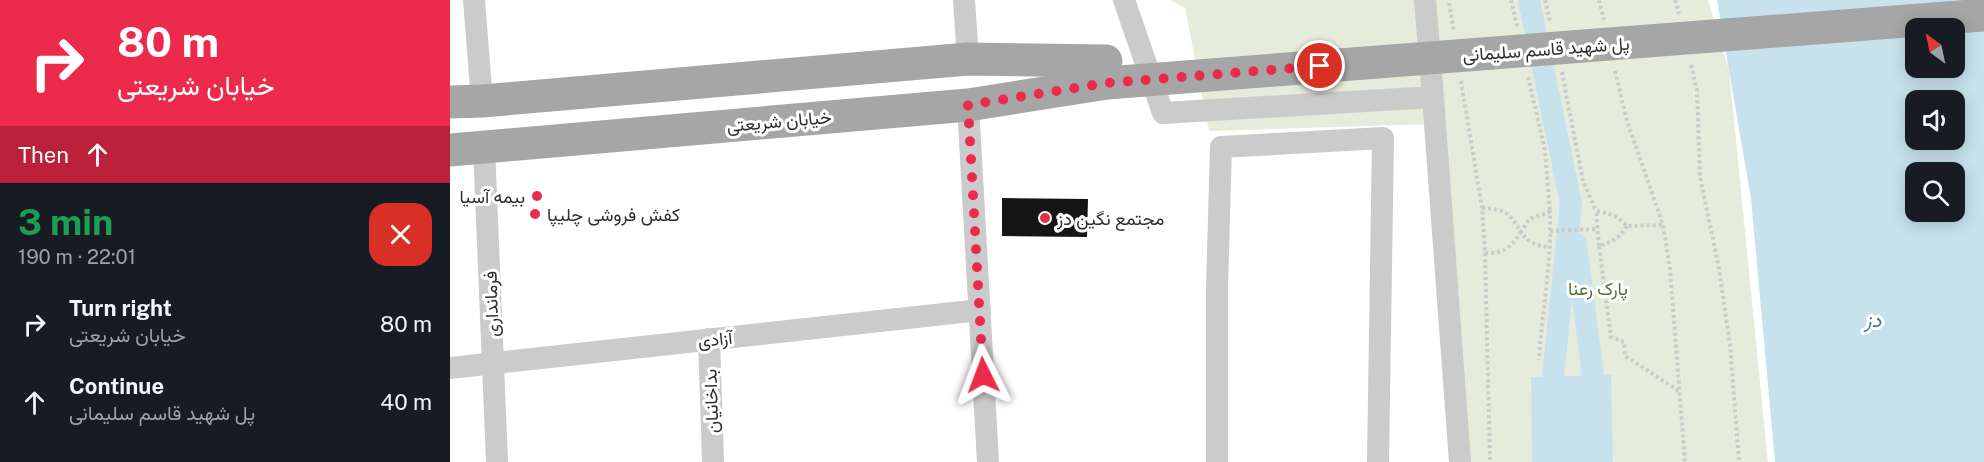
<!DOCTYPE html>
<meta charset="utf-8">
<style>
body{margin:0;font-family:"Public Sans",Vazirmatn,sans-serif;background:#20242c;color:#f1f3f6;height:100vh;display:flex;flex-direction:column;font-size:22px;white-space:nowrap}
*{box-sizing:border-box;margin:0}
p{font-size:20px;color:#9ea1a6}
.icon{flex:none;width:33px;height:33px;fill:none;stroke:currentColor;stroke-width:2;stroke-linecap:round;stroke-linejoin:round}
.map{position:relative;flex:1;overflow:hidden}
.side{display:flex;flex-direction:column;background:#171b24;width:450px}
.side>*{flex:none}
.banner{background:#ec2a4b;color:#fff;overflow:hidden}
.needle{width:39px;rotate:327deg}
.tools{position:absolute;left:1455px;top:18px;display:grid;gap:12px}
.tools a{display:grid;place-items:center;width:60px;height:60px;border-radius:12px;background:#171b24;box-shadow:0 3px 15px #0003;font-size:30px}
.pin{position:absolute;display:grid;place-items:center;width:51px;height:51px;color:#fff;margin:-26px;border:3px solid #fff;border-radius:50%;box-shadow:0 2px 6px #0007}
.me{position:absolute;width:66px;margin:-33px;rotate:357deg;stroke-linejoin:round;filter:drop-shadow(0 0 4px #0008)}
.turn{display:flex;align-items:center;gap:21px;height:126px;padding:0 18px;font-size:27px}
.turn .icon{width:78px;height:78px;stroke-width:2.5}
.turn b{display:block;font-size:42px;line-height:51px}
.then{display:flex;align-items:center;height:57px;padding:0 18px;background:#0003;gap:12px;font-size:22px}
.round{display:grid;place-items:center;flex:none;width:63px;height:63px;border-radius:18px;background:#20242c}
.overview{display:flex;align-items:center;justify-content:space-between;height:102px;padding:0 18px}
h1{font-size:36px;font-weight:700;line-height:45px;color:#1e9e55}
ul{padding:0;list-style:none}
li{display:flex;align-items:center;gap:18px;height:78px;padding:0 18px}
li div{flex:1}
li b{display:block;font-size:22px}
li em{font-style:normal}
main{display:flex;flex:1;min-height:0}
.map>svg:first-child{display:block}
</style>
<main>
<section class="side">
<div class="banner">
<div class="turn"><svg class="icon" aria-label="right" viewBox="0 0 24 24"><path d="M7 20v-9h11M14 6l5 5-5 5"/></svg><div><b>80 m</b>خیابان شریعتی</div></div>
<div class="then">Then<svg class="icon" aria-label="ahead" viewBox="0 0 24 24"><path d="M12 20V5M6 11l6-6 6 6"/></svg></div>
</div>
<div class="overview"><div><h1>3 min</h1><p>190 m · 22:01</p></div><a class="round" style="background:#d93025;color:#fff"><svg class="icon" aria-label="close" viewBox="0 0 24 24"><path d="M6 6l12 12M18 6L6 18"/></svg></a></div>
<ul>
<li><svg class="icon" aria-label="right" viewBox="0 0 24 24"><path d="M7 20v-9h11M14 6l5 5-5 5"/></svg><div><b>Turn right</b><p>خیابان شریعتی</p></div><em>80 m</em></li>
<li><svg class="icon" aria-label="ahead" viewBox="0 0 24 24"><path d="M12 20V5M6 11l6-6 6 6"/></svg><div><b>Continue</b><p>پل شهید قاسم سلیمانی</p></div><em>40 m</em></li>
</ul>
</section>
<div class="map">
<svg width="1534" height="462" viewBox="0 0 1534 462">
<rect width="100%" height="100%" fill="#fff"/>
<path fill="#e6ecdb" d="M720,0H1258L1279,70L1318,462H1010L984,124L759,131L735,8Z"/>
<g fill="#c7e2ed" fill-rule="evenodd">
<path d="M1267,0H1534V462H1325L1301,199ZM1466,28H1504V68H1466ZM1466,100H1504V140H1466ZM1466,172H1504V212H1466Z"/>
<path d="M1161,375L1163,462H1082L1081,377Z"/>
</g>
<g fill="none" stroke-linecap="round" stroke-linejoin="round">
<g stroke="#c7e2ed" stroke-width="22">
<path d="M1079,0L1121,204L1103,376"/>
<path d="M1126,244L1143,375"/>
</g>
</g>
<path fill="#151515" d="M552,198L638,199L637,237L552,236Z"/>
<g fill="none" stroke-linecap="round" stroke-linejoin="round">
<g stroke="#cbcbcb" stroke-width="4" stroke-dasharray="3 3" stroke-linecap="butt">
<path d="M1061,0L1067,26"/>
<path d="M1095,0L1100,21"/>
<path d="M1149,0L1154,20"/>
<path d="M1225,0L1229,14"/>
<path d="M999,3L1004,32"/>
<path d="M1241,65L1247,90L1250,177L1268,263L1280,344L1289,462"/>
<path d="M1165,71L1177,121L1213,225L1220,269L1235,462"/>
<path d="M1112,72L1133,181L1146,211"/>
<path d="M1078,77L1095,150L1100,211"/>
<path d="M1011,81L1032,208L1035,253L1040,462"/>
<path d="M1032,208C1054,209 1059,212 1071,232L1079,219L1100,212C1102,261 1092,311 1089,360"/>
<path d="M1177,226C1170,238 1162,242 1149,246L1161,337L1174,342L1175,356L1229,391"/>
<path d="M1100,231L1147,229"/>
<path d="M1149,246L1146,211C1159,213 1168,216 1177,226L1213,225"/>
<path d="M1035,253C1054,254 1061,247 1071,232C1079,243 1086,246 1100,247"/>
</g>
<g stroke="#cbcbcb" stroke-width="22">
<path d="M24,0L32,101"/>
<path d="M514,0L518,59"/>
<path d="M674,0L713,113L983,97L975,0"/>
<path d="M983,97L1010,462"/>
<path d="M518,105L538,462"/>
<path d="M34,147L47,462"/>
<path d="M259,339L263,462"/>
<path d="M0,368L530,310"/>
<path d="M767,462V288L771,147L933,138L928,462"/>
</g>
<g stroke="#a6a6a6" stroke-width="33">
<path d="M0,102L32,101L518,59L656,61"/>
<path d="M0,150L518,105L657,83"/>
</g>
<path stroke="#a6a6a6" stroke-width="33" d="M657,83L1534,15"/>
</g>
<g fill="none" stroke-linecap="round" stroke-linejoin="round">
<path stroke="#ec2a4b" stroke-width="10" stroke-dasharray="0 18" d="M533,375L518,105L657,83L870,66"/>
</g>
<g fill="#ec2a4b" stroke="#fff" stroke-width="2">
<circle cx="87" cy="196" r="6"/>
<circle cx="85" cy="214" r="6"/>
<circle cx="595" cy="218" r="6"/>
</g>
<g text-anchor="middle" dominant-baseline="central" stroke-width="6" stroke-linejoin="round" paint-order="stroke">
<g font-size="18" fill="#2e2e2e" stroke="#fff">
<text transform="translate(1096 49) rotate(-4)">پل شهید قاسم سلیمانی</text>
<text transform="translate(329 121) rotate(-5)">خیابان شریعتی</text>
<text transform="translate(41 304) rotate(-92)">فرمانداری</text>
<text transform="translate(265 339) rotate(-6)">آزادی</text>
<text transform="translate(261 401) rotate(-92)">بداخانیان</text>
</g>
<g font-size="18" fill="#2e2e2e" stroke="#fff" text-anchor="start">
<text x="75" y="196" text-anchor="end">بیمه آسیا</text>
<text x="97" y="214">کفش فروشی چلیپا</text>
<text x="607" y="218">مجتمع نگین دز</text>
</g>
<g font-size="18" fill="#566c3a" stroke="#fff">
<text x="1148" y="288">پارک رعنا</text>
</g>
<g font-size="20" font-style="italic" fill="#397993" stroke="#fff">
<text x="1423" y="320">دز</text>
</g>
</g>
</svg>
<div class="tools">
<a><svg class="needle" viewBox="-14 -14 28 28"><path d="M0-13l5 13h-10z" fill="#e53935"/><path d="M0 13l5-13h-10z" fill="#9ea1a6"/></svg></a>
<a><svg class="icon" aria-label="sound" viewBox="0 0 24 24"><path d="M4 9h4l5-4v14l-5-4H4zM17 9q2 3 0 6"/></svg></a>
<a><svg class="icon" aria-label="search" viewBox="0 0 24 24"><circle cx="10" cy="10" r="6"/><path d="M15 15l6 6"/></svg></a>
</div>
<div class="pin" style="left:870px;top:66px;background:#d93025"><svg class="icon" aria-label="arrive" viewBox="0 0 24 24"><path d="M6 21V4h12l-3 4 3 4H6"/></svg></div>
<svg class="me" style="left:533px;top:375px" viewBox="-20 -20 40 40"><path d="M0-17L14 15 0 8-14 15z" fill="#ec2a4b" stroke="#fff" stroke-width="4"/></svg>
</div>
</main>
